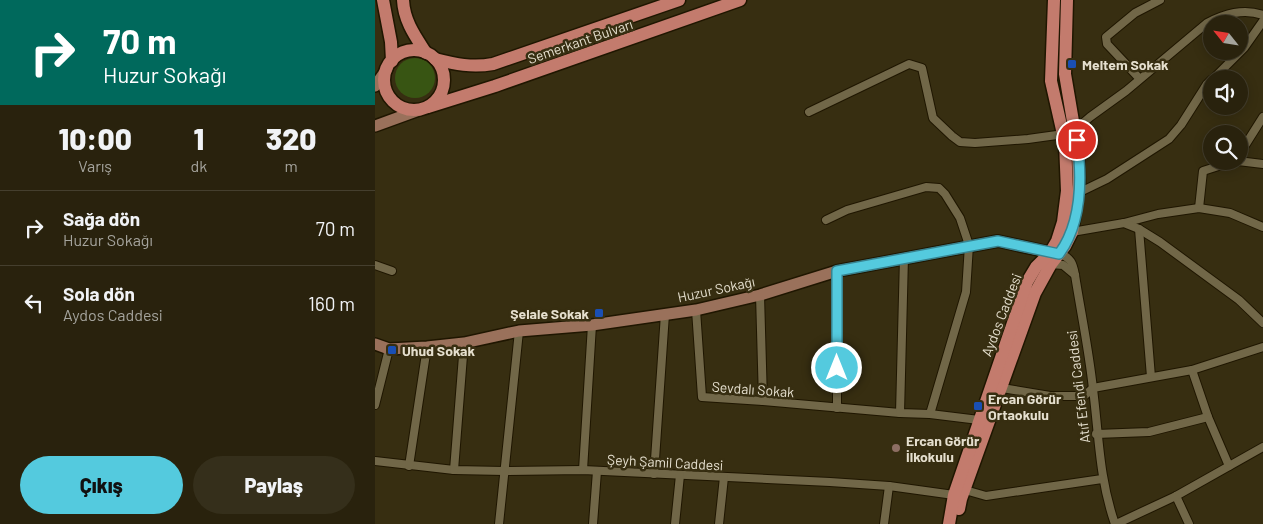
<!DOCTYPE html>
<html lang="tr">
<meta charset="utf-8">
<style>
body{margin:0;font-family:Barlow,sans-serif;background:#352f1b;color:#f1f3f6;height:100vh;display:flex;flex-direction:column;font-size:19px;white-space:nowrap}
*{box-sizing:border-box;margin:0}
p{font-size:16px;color:#a5a49d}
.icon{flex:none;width:28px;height:28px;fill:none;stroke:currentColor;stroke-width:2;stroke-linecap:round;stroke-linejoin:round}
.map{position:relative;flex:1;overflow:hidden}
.drawer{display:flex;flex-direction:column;background:#29220d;width:375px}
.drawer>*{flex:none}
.hud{background:#00695c;color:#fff;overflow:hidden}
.needle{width:32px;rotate:300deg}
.fabs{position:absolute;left:828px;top:15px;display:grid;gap:10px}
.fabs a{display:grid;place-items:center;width:45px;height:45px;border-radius:50%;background:#29220d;box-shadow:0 2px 12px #0003,0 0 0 1px #453f2e;font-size:25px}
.pin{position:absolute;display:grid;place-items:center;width:42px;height:42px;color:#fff;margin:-21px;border:2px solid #fff;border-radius:50%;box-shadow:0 1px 5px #0007}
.me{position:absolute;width:55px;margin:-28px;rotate:0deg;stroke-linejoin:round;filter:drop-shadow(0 0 4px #0008)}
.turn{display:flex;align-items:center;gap:18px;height:105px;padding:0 20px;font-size:22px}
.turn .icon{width:65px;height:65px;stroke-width:2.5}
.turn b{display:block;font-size:35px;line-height:42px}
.eta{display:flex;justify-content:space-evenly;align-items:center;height:85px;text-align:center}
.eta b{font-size:30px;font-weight:800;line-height:35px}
.cta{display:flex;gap:10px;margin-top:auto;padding:10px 20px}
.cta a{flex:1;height:58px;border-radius:30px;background:#54cade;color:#111;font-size:20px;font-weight:800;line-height:58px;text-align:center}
.cta a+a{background:#352f1b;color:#f1f3f6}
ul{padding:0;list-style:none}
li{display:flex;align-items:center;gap:15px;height:75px;padding:0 20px;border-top:1px solid #453f2e}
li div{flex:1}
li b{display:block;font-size:19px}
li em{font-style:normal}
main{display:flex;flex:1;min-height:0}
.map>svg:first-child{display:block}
</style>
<main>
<section class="drawer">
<div class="hud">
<div class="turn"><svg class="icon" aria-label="right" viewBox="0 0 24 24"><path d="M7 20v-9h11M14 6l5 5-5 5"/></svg><div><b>70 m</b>Huzur Sokağı</div></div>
</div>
<div class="eta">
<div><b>10:00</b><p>Varış</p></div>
<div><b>1</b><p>dk</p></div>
<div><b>320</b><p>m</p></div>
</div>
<ul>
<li><svg class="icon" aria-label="right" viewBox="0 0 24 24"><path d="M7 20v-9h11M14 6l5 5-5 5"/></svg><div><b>Sağa dön</b><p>Huzur Sokağı</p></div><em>70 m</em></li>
<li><svg class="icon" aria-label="left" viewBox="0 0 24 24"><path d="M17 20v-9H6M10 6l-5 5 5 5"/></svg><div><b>Sola dön</b><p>Aydos Caddesi</p></div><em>160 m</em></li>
</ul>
<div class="cta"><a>Çıkış</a><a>Paylaş</a></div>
</section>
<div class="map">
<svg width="888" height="524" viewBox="0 0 888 524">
<rect width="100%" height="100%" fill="#372e11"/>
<circle fill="#385513" cx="40" cy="78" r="20"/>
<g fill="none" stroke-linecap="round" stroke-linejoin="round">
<g stroke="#1f1600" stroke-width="10">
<g id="street">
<path d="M764,78L732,44L731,37L760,13L785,0"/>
<path d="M838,79L869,48L888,21"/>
<path d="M434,112L534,64L547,68L558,118L577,136L585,142L600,143L653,139L689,134L700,130L715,117L751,91L832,23C850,14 868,8 888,15"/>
<path d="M864,155L888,117"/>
<path d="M863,161L888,164"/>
<path d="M703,193L732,179L794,139L806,125L832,84L836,80"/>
<path d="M824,208L828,171L859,161"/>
<path d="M451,220L472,210L551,187L564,188L570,194L585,218L594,245L591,292L555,414"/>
<path d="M749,223L783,214L824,208L855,213L888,227"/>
<path d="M764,229L776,377"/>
<path d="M697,232L749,223L764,229L785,242L864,300L888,323"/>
<path d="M684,254C696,257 698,264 700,275C706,313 714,351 718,389C724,436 724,478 740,524"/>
<path d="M676,264L688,265L700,275"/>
<path d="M0,265L17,271"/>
<path d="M462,271V408"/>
<path d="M385,295L388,401"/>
<path d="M321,310L327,397L388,401L525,413L555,414L604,420"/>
<path d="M817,370L833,417L854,466"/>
<path d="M627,388L675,396H709L718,388L817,370L888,347"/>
<path d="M0,405L14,349"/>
<path d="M525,413L529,257"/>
<path d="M721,434L774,432L833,417"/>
<path d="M0,461L79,470L129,471L208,470L455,482L514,486L579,495"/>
<path d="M34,466L52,347"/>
<path d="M79,470L89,343"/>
<path d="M208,470L217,325"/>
<path d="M279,474L290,314"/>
<path d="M590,490L611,496L727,479"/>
<path d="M801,496L814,524"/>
<path d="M124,524L144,331"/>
<path d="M218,524L222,471"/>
<path d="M300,524L305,475"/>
<path d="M344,524L349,477"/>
<path d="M509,524L514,486"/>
<path d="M741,524L801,496L888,447"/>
</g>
</g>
<g stroke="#1f1600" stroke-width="14">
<g id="secondary">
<path d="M0,86L12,69"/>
<path d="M0,126L44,110"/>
<path d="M0,344L14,349L52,347L89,343L144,331L217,325L321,310L385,295L462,271L623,241L682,254"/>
</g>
</g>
<g stroke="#1f1600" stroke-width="15">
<g id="primary">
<path d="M8,0L16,42L17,61"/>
<path d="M28,0C29,21 40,36 51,53"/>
<circle cx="39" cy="80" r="30"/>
<path d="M60,59C80,64 97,68 118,64L304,0"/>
<path d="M53,107L120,86L365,0"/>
<path d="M584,509L586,499L660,293L676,264L690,246L697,232L704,185L703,151L690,74L692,0"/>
<path d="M574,524L579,495L652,282L661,267L675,253L682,241L688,222L692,191L690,143L676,81L679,0"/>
</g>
</g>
<use href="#street" stroke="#716748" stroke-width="8"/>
<use href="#secondary" stroke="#9a715b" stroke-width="11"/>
<use href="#primary" stroke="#c37b6d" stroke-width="12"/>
</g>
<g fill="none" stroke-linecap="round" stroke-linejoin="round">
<g stroke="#378390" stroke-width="12">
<path id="route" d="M462,368V271L623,241L684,254C707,223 707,177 702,140"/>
</g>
<use href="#route" stroke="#54cade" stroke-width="9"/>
</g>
<g fill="#1a4fb4" stroke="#372e11" stroke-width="2">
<rect x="692" y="59" width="10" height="10" rx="2.5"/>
<rect x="219" y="308" width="10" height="10" rx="2.5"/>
<rect x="12" y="345" width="10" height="10" rx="2.5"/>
<rect x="598" y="401" width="10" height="10" rx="2.5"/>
</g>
<circle fill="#8d6e63" stroke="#372e11" stroke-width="2" cx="521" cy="448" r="5"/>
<g text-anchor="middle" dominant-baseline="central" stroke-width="5" stroke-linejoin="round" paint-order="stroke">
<g font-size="14" fill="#e5dfce" stroke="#372e11">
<text transform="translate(205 41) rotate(-19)">Semerkant Bulvarı</text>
<text transform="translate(341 289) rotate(-12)">Huzur Sokağı</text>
<text transform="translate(626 315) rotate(-69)">Aydos Caddesi</text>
<text transform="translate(703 387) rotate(-97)">Atıf Efendi Caddesi</text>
<text transform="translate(378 389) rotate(4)">Sevdalı Sokak</text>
<text transform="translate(290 462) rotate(3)">Şeyh Şamil Caddesi</text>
</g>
<g font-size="14" font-weight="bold" fill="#e5dfce" stroke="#372e11" text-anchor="start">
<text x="707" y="64">Meltem Sokak</text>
<text x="214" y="313" text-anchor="end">Şelale Sokak</text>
<text x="27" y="350">Uhud Sokak</text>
<text x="613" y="398">Ercan Görür<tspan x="613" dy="16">Ortaokulu</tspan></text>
<text x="531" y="440">Ercan Görür<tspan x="531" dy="16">İlkokulu</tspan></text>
</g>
</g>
</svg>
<div class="fabs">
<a><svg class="needle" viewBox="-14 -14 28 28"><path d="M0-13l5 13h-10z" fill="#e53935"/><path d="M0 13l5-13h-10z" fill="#a5a49d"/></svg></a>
<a><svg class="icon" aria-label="sound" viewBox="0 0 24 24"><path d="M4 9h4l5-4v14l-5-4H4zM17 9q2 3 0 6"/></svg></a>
<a><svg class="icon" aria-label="search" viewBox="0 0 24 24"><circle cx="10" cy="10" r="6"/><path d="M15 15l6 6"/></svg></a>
</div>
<div class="pin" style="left:702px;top:140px;background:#d93025"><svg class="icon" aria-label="arrive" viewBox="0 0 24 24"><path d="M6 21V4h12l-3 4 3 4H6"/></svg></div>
<svg class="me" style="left:462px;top:368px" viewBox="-20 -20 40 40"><circle r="17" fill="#54cade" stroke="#fff" stroke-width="3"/><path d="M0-11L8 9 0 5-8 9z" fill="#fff"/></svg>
</div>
</main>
